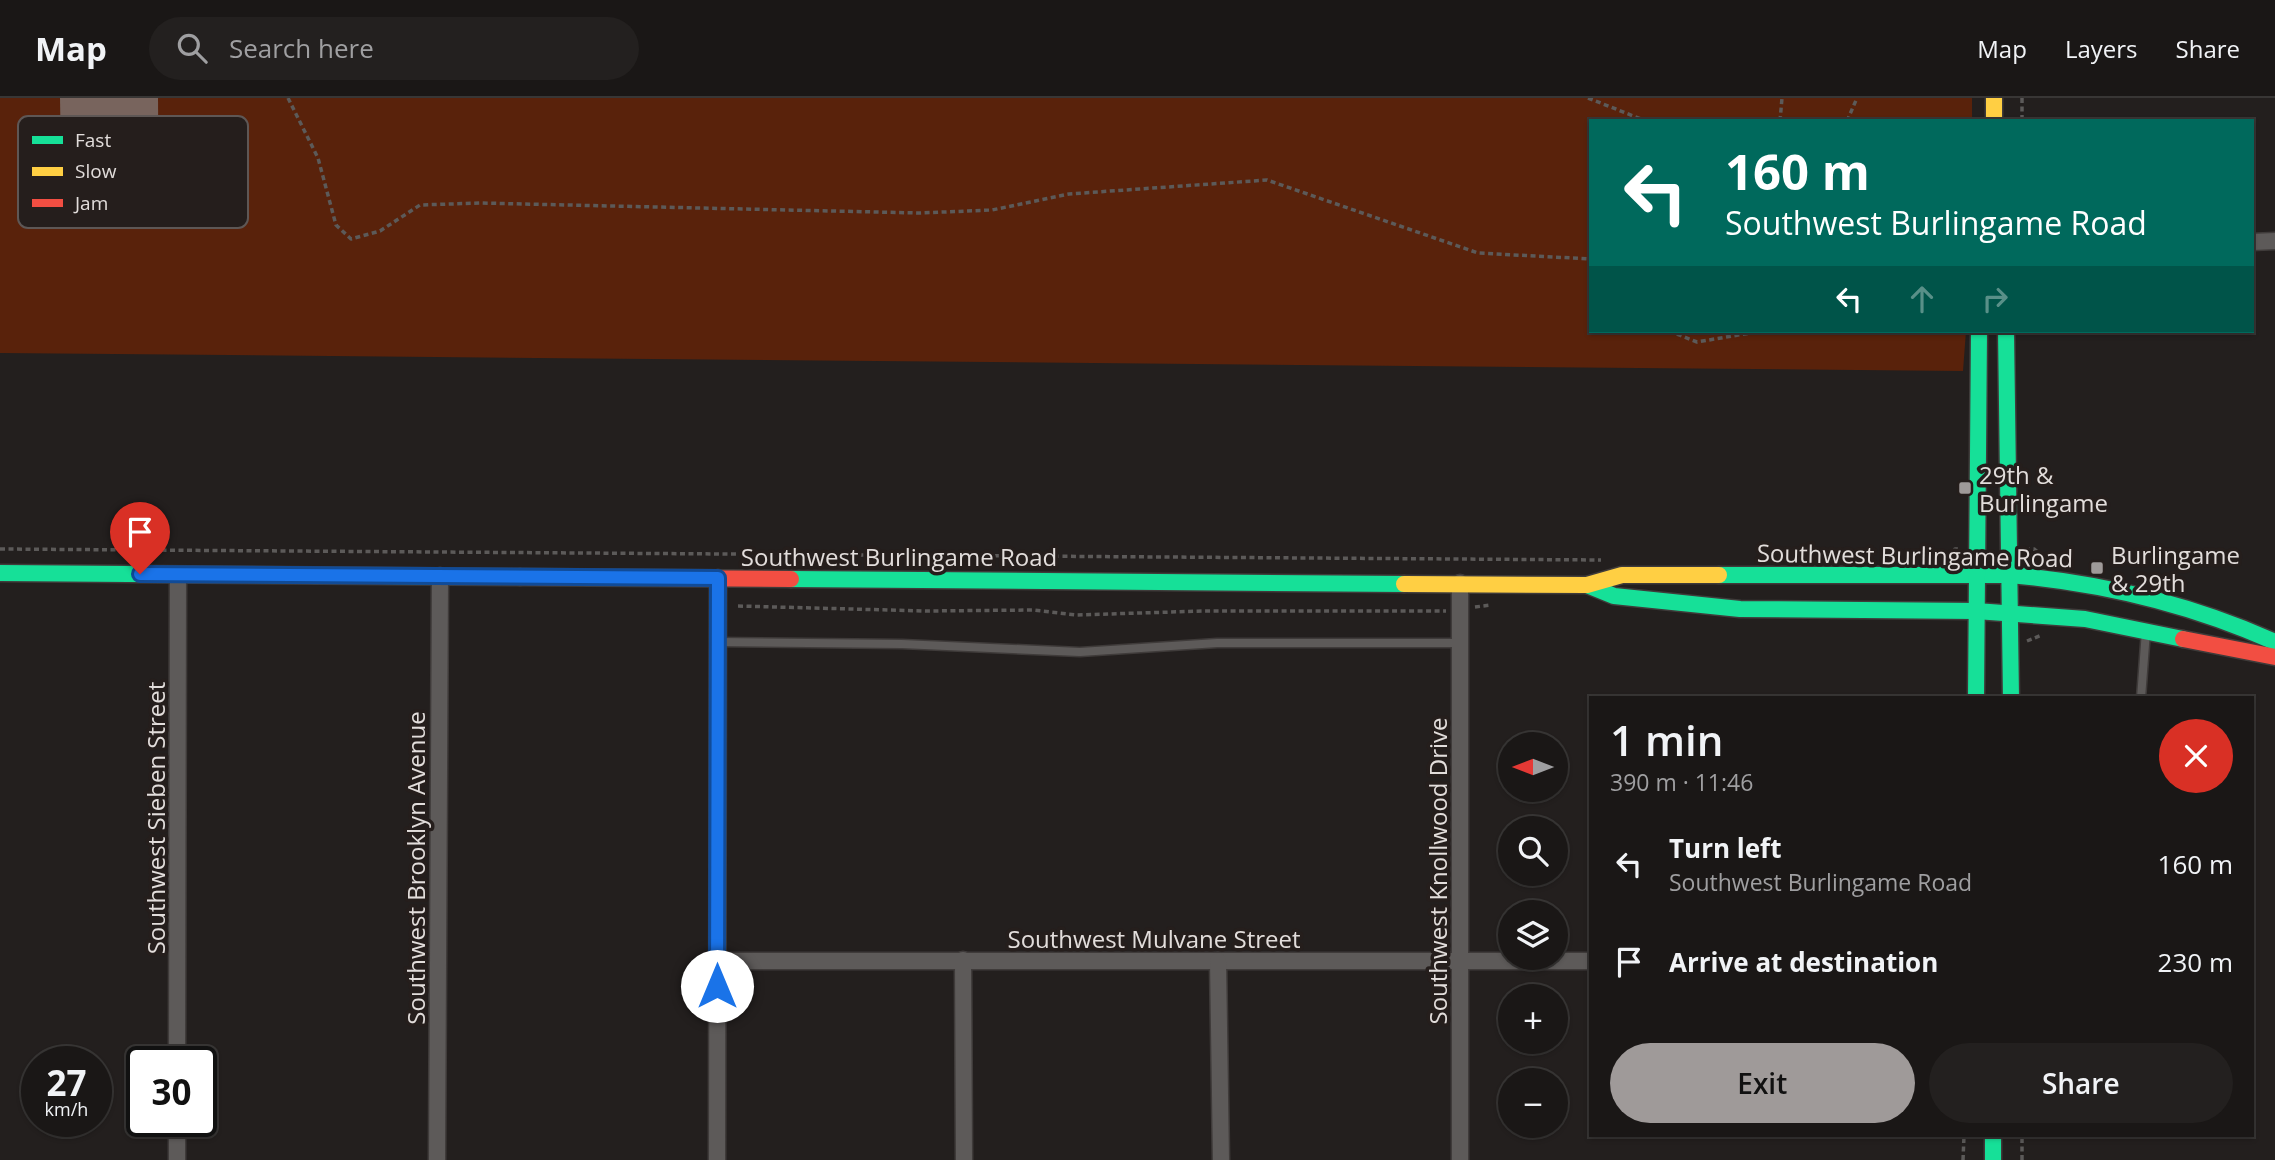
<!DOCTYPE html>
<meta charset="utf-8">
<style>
body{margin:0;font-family:"Open Sans",sans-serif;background:#23201f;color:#f1f3f6;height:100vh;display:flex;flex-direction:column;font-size:26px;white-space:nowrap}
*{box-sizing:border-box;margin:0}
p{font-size:23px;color:#9f9fa1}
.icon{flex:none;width:38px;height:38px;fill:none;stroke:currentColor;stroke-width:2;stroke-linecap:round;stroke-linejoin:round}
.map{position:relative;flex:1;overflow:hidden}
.side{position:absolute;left:1589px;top:598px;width:665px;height:441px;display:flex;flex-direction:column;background:#1a1716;border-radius:0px;box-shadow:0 2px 5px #0004,0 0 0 2px #383635}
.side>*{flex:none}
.banner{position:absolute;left:1589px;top:21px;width:665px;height:214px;border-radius:0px;box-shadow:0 2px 5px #0004,0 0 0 2px #383635;background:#00695c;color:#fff;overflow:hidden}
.needle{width:46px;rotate:270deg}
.buttons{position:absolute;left:1498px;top:634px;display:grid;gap:14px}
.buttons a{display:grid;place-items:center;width:70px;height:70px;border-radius:50%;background:#1a1716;box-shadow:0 2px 5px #0004,0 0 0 2px #383635;font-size:35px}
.speed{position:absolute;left:21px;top:948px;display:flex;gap:14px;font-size:35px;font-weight:700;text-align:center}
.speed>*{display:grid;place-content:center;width:91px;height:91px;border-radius:50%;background:#1a1716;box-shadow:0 2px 5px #0004,0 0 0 2px #383635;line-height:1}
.speed small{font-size:18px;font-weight:400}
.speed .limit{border:4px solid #111;border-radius:10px;background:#fff;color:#111}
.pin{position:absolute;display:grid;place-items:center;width:60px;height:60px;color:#fff;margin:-72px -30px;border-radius:50% 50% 50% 0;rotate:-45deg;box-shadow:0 0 7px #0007}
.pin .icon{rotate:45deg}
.me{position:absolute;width:77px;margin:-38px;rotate:0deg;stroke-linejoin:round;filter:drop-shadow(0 0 5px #0008)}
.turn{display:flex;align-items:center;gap:24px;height:147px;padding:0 21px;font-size:32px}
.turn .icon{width:91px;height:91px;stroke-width:2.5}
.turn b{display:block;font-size:49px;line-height:60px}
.lanes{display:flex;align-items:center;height:66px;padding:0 21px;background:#0003;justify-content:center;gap:35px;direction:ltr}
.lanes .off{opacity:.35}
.round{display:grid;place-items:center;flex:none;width:74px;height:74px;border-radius:37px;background:#23201f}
.headline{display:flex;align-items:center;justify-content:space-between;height:119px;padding:0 21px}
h1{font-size:42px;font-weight:600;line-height:52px}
.primary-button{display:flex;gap:14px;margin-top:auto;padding:14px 21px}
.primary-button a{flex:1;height:80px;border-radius:42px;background:#9f9a99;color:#111;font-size:28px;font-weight:600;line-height:80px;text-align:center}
.primary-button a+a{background:#23201f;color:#f1f3f6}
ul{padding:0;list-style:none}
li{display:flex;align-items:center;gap:21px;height:98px;padding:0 21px}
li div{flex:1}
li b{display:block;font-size:26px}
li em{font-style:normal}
header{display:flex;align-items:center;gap:42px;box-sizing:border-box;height:98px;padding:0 35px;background:#1a1716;border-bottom:2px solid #383635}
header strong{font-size:33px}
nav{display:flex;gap:38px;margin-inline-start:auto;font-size:24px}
.search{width:490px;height:63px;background:#23201f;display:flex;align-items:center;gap:18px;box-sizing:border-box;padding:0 24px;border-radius:38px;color:#9f9fa1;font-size:26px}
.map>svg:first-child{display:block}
</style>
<header>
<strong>Map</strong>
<div class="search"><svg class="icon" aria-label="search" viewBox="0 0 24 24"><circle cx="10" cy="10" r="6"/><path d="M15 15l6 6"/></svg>Search here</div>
<nav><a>Map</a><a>Layers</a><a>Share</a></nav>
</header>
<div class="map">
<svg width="2275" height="1062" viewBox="0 0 2275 1062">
<rect width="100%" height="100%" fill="#231f1e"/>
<path fill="#59220b" d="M0,0H1972V23H1591V233H1966L1963,273L0,255Z"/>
<path fill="#78645d" d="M60,0H158L159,118L62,119Z"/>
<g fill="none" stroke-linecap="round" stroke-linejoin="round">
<g stroke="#3f3b3a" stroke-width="11">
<g id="lane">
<path d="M718,544L902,546L1080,554L1217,545H1459"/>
<path d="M2141,600L2146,533"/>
</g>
</g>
<g stroke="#3f3b3a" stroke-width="19">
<g id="street">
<path d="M2252,144L2275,143"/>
<path d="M963,862L964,1062"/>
<path d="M717,863H1591"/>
<path d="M1218,863L1221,1062"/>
<path d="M177,964L178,477"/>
<path d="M177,1024V1062"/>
<path d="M437,1062L440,478"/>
<path d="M717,1062L718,480"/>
<path d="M1460,1062V485"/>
</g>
</g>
<g stroke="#3f3b3a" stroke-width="19">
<g id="fast">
<path d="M2006,233L2011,600"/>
<path d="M0,475L520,479"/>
<path d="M1719,477H2010C2103,485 2190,506 2275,544"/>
<path d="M791,481L1404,486"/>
<path d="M1587,487L1614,498L1740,511L1976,513L2085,521L2183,541"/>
<path d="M1976,600L1979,233"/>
<path d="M1993,1038V1062"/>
</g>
</g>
<g stroke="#3f3b3a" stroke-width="19">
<g id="slow">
<path d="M1994,0V23"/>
<path d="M1404,486L1587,487L1622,477H1719"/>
</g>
</g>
<g stroke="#3f3b3a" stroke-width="19">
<g id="jam">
<path d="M520,479L791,481"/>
<path d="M2183,541L2275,559"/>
</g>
</g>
<g stroke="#5c5a59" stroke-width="3.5" stroke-dasharray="5 3.5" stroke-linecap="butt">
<path d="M288,0L318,60L336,127L351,141L380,133L420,107L480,105L920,115L992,112L1069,96L1267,82L1478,155L1591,161"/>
<path d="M1588,0L1646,23"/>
<path d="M2022,0V23"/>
<path d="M1780,23L1782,0"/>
<path d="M1847,23L1857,0"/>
<path d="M1669,233L1697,244L1762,233"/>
<path d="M0,451L1601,462"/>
<path d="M2025,451H2034L2048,462"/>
<path d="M1948,459L1955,451H1961"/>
<path d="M738,508L926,513L1033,512L1076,517L1204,513H1446"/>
<path d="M1475,509L1491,507"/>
<path d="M2027,543L2042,537"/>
<path d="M1963,1062L1964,1038"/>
<path d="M2022,1062V1038"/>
</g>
<use href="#lane" stroke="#5d5a59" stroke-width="8"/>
<use href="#street" stroke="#5d5a59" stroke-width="16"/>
<use href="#fast" stroke="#16e098" stroke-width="16"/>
<use href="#slow" stroke="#ffcf43" stroke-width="16"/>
<use href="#jam" stroke="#f24e42" stroke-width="16"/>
</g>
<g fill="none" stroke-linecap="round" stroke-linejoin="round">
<g stroke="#114b97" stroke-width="18">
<path id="route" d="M140,476L718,480L717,888"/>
</g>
<use href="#route" stroke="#1a73e8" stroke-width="12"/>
</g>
<g fill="#9f9a99" stroke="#251e1c" stroke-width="2.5">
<rect x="1958" y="383" width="14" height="14" rx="3.5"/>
<rect x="2090" y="463" width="14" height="14" rx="3.5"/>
</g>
<g text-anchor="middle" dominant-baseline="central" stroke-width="7" stroke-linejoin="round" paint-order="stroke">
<g font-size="24" fill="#e2dddb" stroke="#251e1c" text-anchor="start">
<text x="1979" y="376">29th &amp;<tspan x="1979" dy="28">Burlingame</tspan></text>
<text x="2111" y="456">Burlingame<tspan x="2111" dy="28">&amp; 29th</tspan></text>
</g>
<g font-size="24" fill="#e2dddb" stroke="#251e1c">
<text transform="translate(1915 457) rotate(1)">Southwest Burlingame Road</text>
<text x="899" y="458">Southwest Burlingame Road</text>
<text transform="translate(155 720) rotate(-90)">Southwest Sieben Street</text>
<text transform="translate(415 770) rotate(-90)">Southwest Brooklyn Avenue</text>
<text transform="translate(1437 773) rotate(-90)">Southwest Knollwood Drive</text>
<text x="1154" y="840">Southwest Mulvane Street</text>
</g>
</g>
<rect x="18" y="18" width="230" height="112" rx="10" fill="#251e1c" stroke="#5e5755" stroke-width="2"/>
<rect x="32" y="38" width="31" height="8" fill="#16e098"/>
<rect x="32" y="69" width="31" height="9" fill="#ffcf43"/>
<rect x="32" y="101" width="31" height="8" fill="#f24e42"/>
<g font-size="19" fill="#e2dddb">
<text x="75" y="49">Fast</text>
<text x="75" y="80">Slow</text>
<text x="75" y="112">Jam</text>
</g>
</svg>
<div class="buttons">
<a><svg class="needle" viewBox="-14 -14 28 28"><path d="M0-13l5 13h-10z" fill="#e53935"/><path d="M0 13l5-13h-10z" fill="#9f9fa1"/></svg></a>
<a><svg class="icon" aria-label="search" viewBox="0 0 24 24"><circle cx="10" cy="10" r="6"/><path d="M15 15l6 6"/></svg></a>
<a><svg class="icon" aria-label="layers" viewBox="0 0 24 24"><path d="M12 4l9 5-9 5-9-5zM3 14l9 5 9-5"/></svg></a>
<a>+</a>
<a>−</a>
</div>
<div class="speed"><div>27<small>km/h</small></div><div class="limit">30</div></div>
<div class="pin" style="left:140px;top:476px;background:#d93025"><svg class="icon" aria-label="arrive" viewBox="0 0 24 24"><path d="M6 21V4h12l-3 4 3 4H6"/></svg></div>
<svg class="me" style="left:717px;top:888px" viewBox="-20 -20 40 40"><circle r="19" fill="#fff"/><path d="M0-13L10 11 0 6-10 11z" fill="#1a73e8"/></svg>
<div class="banner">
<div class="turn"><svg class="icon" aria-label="left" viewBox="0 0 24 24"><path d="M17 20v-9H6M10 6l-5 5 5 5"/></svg><div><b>160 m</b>Southwest Burlingame Road</div></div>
<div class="lanes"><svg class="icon" aria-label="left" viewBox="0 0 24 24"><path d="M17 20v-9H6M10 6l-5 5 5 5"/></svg><svg class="icon off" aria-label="ahead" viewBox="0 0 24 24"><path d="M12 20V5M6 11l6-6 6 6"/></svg><svg class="icon off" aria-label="right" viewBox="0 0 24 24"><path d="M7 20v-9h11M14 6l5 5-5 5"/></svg></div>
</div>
<section class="side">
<div class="headline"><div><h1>1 min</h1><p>390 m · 11:46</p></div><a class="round" style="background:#d93025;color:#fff"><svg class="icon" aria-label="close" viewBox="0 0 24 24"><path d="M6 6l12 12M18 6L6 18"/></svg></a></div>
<ul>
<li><svg class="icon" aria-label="left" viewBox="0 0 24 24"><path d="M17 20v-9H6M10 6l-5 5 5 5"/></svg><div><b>Turn left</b><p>Southwest Burlingame Road</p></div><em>160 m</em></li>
<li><svg class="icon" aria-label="arrive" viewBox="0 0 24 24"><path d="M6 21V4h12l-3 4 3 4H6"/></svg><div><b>Arrive at destination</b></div><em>230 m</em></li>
</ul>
<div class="primary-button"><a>Exit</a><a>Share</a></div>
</section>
</div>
